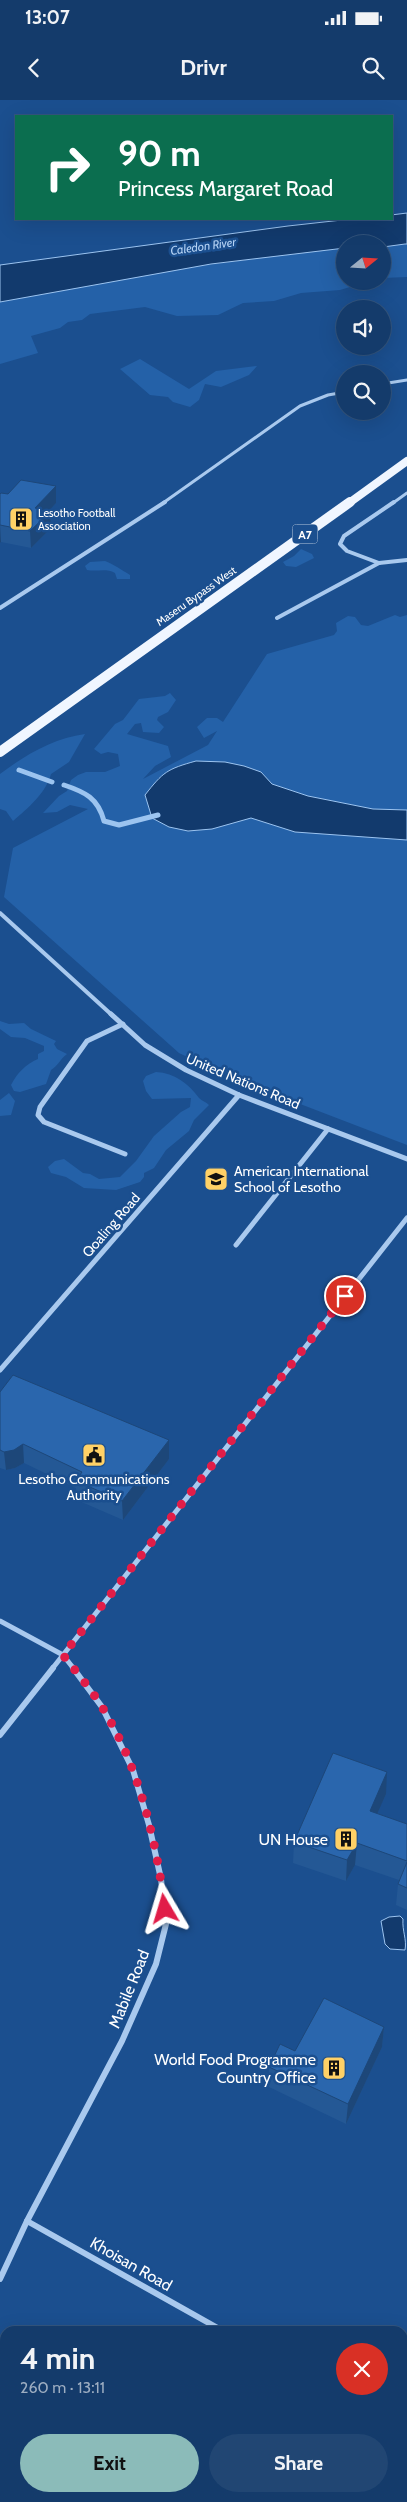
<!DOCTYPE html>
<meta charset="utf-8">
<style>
body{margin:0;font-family:Cabin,sans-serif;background:#214673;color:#f1f3f6;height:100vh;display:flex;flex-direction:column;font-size:19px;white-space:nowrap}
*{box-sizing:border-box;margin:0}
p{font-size:16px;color:#9dadc1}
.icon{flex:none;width:28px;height:28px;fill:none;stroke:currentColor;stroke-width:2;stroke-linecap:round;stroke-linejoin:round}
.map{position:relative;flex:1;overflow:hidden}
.drawer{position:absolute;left:0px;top:2226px;width:408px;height:176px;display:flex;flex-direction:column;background:#143b6b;border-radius:15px 15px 0 0;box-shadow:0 5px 20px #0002,0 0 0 1px #33557e}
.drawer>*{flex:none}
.banner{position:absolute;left:15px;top:15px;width:378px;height:105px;border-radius:0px;box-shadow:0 5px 20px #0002,0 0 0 1px #33557e;background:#0b6e4f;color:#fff;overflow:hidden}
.needle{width:32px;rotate:72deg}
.controls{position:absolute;left:336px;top:135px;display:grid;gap:10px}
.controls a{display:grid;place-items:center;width:55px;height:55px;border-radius:50%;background:#143b6b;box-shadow:0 5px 20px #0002,0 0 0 1px #33557e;font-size:25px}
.pin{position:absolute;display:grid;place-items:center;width:42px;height:42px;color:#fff;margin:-21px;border:2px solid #fff;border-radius:50%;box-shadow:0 1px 5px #0007}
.me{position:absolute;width:55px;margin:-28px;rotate:353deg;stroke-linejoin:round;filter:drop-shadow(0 0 4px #0008)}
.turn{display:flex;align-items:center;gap:18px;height:105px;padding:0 20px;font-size:22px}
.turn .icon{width:65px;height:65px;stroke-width:2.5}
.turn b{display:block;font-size:35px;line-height:42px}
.round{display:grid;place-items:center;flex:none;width:52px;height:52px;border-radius:26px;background:#214673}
.head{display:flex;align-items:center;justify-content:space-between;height:85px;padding:0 20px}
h1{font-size:30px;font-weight:800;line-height:38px}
.button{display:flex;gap:10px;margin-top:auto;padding:10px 20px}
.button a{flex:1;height:58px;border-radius:30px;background:#8bbbb9;color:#111;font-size:20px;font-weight:800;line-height:58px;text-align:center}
.button a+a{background:#214673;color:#f1f3f6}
.status{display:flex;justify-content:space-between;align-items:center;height:35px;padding:0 25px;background:#143b6b;direction:ltr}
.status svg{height:14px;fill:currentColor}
header{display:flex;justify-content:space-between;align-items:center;height:65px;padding:0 20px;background:#143b6b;font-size:22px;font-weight:800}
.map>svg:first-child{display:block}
</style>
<div class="status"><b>13:07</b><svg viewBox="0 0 49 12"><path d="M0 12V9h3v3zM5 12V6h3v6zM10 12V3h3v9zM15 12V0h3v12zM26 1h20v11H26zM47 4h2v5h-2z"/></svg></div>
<header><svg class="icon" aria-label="back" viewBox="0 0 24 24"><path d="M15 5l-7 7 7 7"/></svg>Drivr<svg class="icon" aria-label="search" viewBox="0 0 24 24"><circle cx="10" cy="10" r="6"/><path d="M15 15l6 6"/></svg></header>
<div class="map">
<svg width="407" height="2402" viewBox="0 0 407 2402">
<rect width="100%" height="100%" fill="#1b4f8f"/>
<g fill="#2461a8">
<path d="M407,144V177L383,178V147Z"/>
<path d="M336,148H345V181H370L340,190L301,193L274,201L243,203L218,215L177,216L145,207L90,214L82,220L68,222L60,228L31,236L38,253L0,264V202L170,170Z"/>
<path d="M140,259L189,289L216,271L257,266L249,275L221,287L205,284L199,300L190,307L173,302L168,297L150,295L120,269Z"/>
<path d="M301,449L312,454L314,458L296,467L286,466L283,462L294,456Z"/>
<path d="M105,461C113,464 122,470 130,475V479H117L115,473C106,468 97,472 87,470L85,466L90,462Z"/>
<path d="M395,515L400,517L407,515V1045L227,976L179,953L4,797L13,748L88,709L70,705L57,712L43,713L59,696L67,691L71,680L78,675L86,672H105L120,666L118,654L108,652L101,654L94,649L115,624L123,620L139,599L165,596L170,593L176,600L168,612L158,617L157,620L164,627L159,633L143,632L141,623L135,624L127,634L168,646L171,657L155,666L143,679L208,645L217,631L204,638L197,627L207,618H217L223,622L267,554L334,535L337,531L336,523L348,516L355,517L361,525L368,526Z"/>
<path d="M85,634L69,662L51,674C46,693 28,708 13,721L6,711L0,709V674C25,655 54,638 85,634Z"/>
<path d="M0,921L9,924L24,923L31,929L56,941L54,944L57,949L67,954C60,959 58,966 51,970L46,984L20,992L14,991L11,985C17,973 26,964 38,959V954L44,951V946L25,938L11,937L0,929Z"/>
<path d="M156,972C175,973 189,984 199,998C202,1001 206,1002 209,1005L194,1020L189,1031L166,1050L154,1068L144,1073V1077L140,1082L116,1090L84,1088L66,1077L51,1073L48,1067L55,1061L64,1059L83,1073L90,1074L99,1079L120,1077L136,1061L154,1036L181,1012L190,1007L191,998L152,999L146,991L143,981L146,976Z"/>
<path d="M9,993L15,1001L11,1015L0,1016V1000Z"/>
</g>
<g fill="#123a6d" stroke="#9cc4f0">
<path d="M407,113V144H405L383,147L382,144H345V148L211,164L0,202V165L288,126L351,119H391V115Z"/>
<path d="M196,661L225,662L244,666L261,672L272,684L308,696L373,709L407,710V740L295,732L251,718L212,729L188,731L169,727L152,718L145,695C163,672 167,669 196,661Z"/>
<path d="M400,1816L403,1819C402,1831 407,1839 405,1850L390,1849L385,1844L381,1821L389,1817Z"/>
</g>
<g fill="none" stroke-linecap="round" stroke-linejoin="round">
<g stroke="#9cc4f0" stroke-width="5">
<path d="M19,670L52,682"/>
<path d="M64,685C85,692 98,698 104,721L119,725L158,715"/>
</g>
<g stroke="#a9c9ee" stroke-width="3">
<path d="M382,284L407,280"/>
<path d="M163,403L300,306L328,295L345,292"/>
<path d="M393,403L407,393"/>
</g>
<g stroke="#a9c9ee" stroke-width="4">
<path d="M379,463L347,451L340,444L344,436L394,402"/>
<path d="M0,508L165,402"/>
<path d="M277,518L379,463L407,460"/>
<path d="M0,813L113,916"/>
</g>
<g stroke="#a9c9ee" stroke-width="5">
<path d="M111,914L145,945L186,970L239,995L407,1059"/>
<path d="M123,924L87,941L40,1007L38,1015L44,1022L125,1054"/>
<path d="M236,1145L328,1029"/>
<path d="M0,1270L239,995"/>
<path d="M0,1521L63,1555L74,1569"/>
<path d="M52,1569L407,1118"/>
</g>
<g stroke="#a9c9ee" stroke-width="6">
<path d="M0,1635L53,1568"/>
<path d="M27,2121L223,2231"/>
<path d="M0,2179L27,2121L122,1941L156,1864L166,1824L161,1779L149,1725L133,1670L102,1607L73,1568"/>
<path d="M402,2331L407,2334"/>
</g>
<path stroke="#f0f6ff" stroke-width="8" d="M349,403L407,361"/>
<path stroke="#f0f6ff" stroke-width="10" d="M0,652L350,402"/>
</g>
<g fill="#245895">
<path d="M56,386V403L48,411L51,428L31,448L1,442L0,443V394H8Z"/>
<path d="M0,1292L169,1340V1359L123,1420L77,1400L76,1388L24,1363L15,1368L6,1370L0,1368Z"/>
<path d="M386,1694L377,1713L407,1724V1810L396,1805L398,1784L399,1780L355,1765L346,1781L293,1763L294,1742Z"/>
<path d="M384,1927L382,1947L346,2024L269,1987V1967L295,1951Z"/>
</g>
<g fill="#1d4779">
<path d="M56,386V403L36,425L35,408Z"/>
<path d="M50,412L51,428L31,448L30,431Z"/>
<path d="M0,425L1,442L0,443Z"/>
<path d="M169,1340V1359L123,1420L122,1401Z"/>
<path d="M23,1344L24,1363L15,1368L6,1370L4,1352Z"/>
<path d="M387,1672L386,1694L369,1732L370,1711Z"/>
<path d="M357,1743L355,1765L346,1781L347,1760Z"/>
<path d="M384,1927L382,1947L346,2024L348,2004Z"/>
</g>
<g fill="#2a66ad" stroke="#1d4779">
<path d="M21,380L56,386L35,408L50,412L30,431L0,425V394L1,393L8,394Z"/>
<path d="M13,1275L169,1340L122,1401L76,1381L82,1372L23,1344L14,1350L4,1352L0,1350V1292Z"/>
<path d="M333,1653L387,1672L370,1711L407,1724V1761L357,1743L347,1760L294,1742Z"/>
<path d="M407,1762V1788L398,1784Z"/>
<path d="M324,1898L384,1927L348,2004L269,1967L280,1944L295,1951Z"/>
<path d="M151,2398H305V2402H148Z"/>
</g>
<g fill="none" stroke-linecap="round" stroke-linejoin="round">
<path stroke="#e11d48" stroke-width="9" stroke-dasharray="0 16.2" d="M165,1809C156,1740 139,1666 102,1607C91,1589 76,1572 63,1555L345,1196"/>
</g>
<defs>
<g id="building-square" transform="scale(1.25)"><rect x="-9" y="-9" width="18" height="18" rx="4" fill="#ffd166" stroke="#1b4f8f"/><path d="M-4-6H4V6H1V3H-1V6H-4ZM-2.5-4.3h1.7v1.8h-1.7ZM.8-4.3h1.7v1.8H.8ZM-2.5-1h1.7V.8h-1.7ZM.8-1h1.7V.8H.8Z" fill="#111"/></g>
<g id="school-square" transform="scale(1.25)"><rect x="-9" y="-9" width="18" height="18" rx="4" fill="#ffd166" stroke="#1b4f8f"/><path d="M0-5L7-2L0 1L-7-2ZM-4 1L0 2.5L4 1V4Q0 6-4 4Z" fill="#111"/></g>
<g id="civic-square" transform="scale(1.25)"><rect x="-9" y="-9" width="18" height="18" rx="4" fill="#ffd166" stroke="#1b4f8f"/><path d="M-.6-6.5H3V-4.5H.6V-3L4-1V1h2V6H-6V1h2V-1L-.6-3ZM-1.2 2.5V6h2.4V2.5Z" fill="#111"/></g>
</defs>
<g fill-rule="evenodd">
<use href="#building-square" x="21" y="419"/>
<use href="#school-square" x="216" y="1079"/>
<use href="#civic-square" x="94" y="1355"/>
<use href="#building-square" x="346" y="1739"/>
<use href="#building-square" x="334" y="1968"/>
</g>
<g text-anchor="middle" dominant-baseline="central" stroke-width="5" stroke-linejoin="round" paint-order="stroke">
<g font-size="11" fill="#fff" stroke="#1b4f8f" text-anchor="start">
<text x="38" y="413">Lesotho Football<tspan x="38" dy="13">Association</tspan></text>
</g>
<g font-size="11" fill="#fff" stroke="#1b4f8f">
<text transform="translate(196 496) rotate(-35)">Maseru Bypass West</text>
</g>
<g font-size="12" font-style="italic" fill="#b5d3f5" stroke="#1b4f8f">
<text transform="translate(203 146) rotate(-8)">Caledon River</text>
</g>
<rect fill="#1b4f8f" stroke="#bbcadd" stroke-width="1" x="292.5" y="424.5" width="25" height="19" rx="4"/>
<g font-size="12" font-weight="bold" fill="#fff">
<text x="305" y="434">A7</text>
</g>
<g font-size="14" fill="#fff" stroke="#1b4f8f">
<text transform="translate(243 981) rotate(23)">United Nations Road</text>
<text transform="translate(111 1125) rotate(-49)">Qoaling Road</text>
</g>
<g font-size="14" fill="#fff" stroke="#1b4f8f" text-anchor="start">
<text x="234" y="1071">American International<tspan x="234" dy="16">School of Lesotho</tspan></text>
<text x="94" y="1379" text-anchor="middle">Lesotho Communications<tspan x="94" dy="16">Authority</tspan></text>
</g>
<g font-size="16" fill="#fff" stroke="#1b4f8f" text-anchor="end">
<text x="328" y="1739">UN House</text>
<text x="316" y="1959">World Food Programme<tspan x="316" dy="18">Country Office</tspan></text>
</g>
<g font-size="16" fill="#fff" stroke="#1b4f8f">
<text transform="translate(129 1889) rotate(-68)">Mabile Road</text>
<text transform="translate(131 2164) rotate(30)">Khoisan Road</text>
</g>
</g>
</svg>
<div class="controls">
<a><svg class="needle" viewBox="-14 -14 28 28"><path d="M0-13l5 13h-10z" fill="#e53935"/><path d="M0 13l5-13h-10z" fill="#9dadc1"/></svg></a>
<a><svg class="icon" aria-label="sound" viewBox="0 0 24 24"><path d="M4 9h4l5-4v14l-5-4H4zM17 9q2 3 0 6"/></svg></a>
<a><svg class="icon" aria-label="search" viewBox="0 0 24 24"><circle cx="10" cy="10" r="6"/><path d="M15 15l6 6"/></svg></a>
</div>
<div class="pin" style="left:345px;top:1196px;background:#d93025"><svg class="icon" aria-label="arrive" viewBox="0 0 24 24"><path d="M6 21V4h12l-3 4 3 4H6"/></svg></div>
<svg class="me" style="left:165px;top:1809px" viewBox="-20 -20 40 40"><path d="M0-17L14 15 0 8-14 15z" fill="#e11d48" stroke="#fff" stroke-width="4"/></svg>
<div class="banner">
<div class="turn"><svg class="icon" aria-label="right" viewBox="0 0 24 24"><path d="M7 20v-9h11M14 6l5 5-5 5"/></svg><div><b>90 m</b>Princess Margaret Road</div></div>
</div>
<section class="drawer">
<div class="head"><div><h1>4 min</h1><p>260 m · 13:11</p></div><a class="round" style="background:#d93025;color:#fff"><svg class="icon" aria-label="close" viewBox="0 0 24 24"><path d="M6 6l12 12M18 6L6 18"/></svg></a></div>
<div class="button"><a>Exit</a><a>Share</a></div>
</section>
</div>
